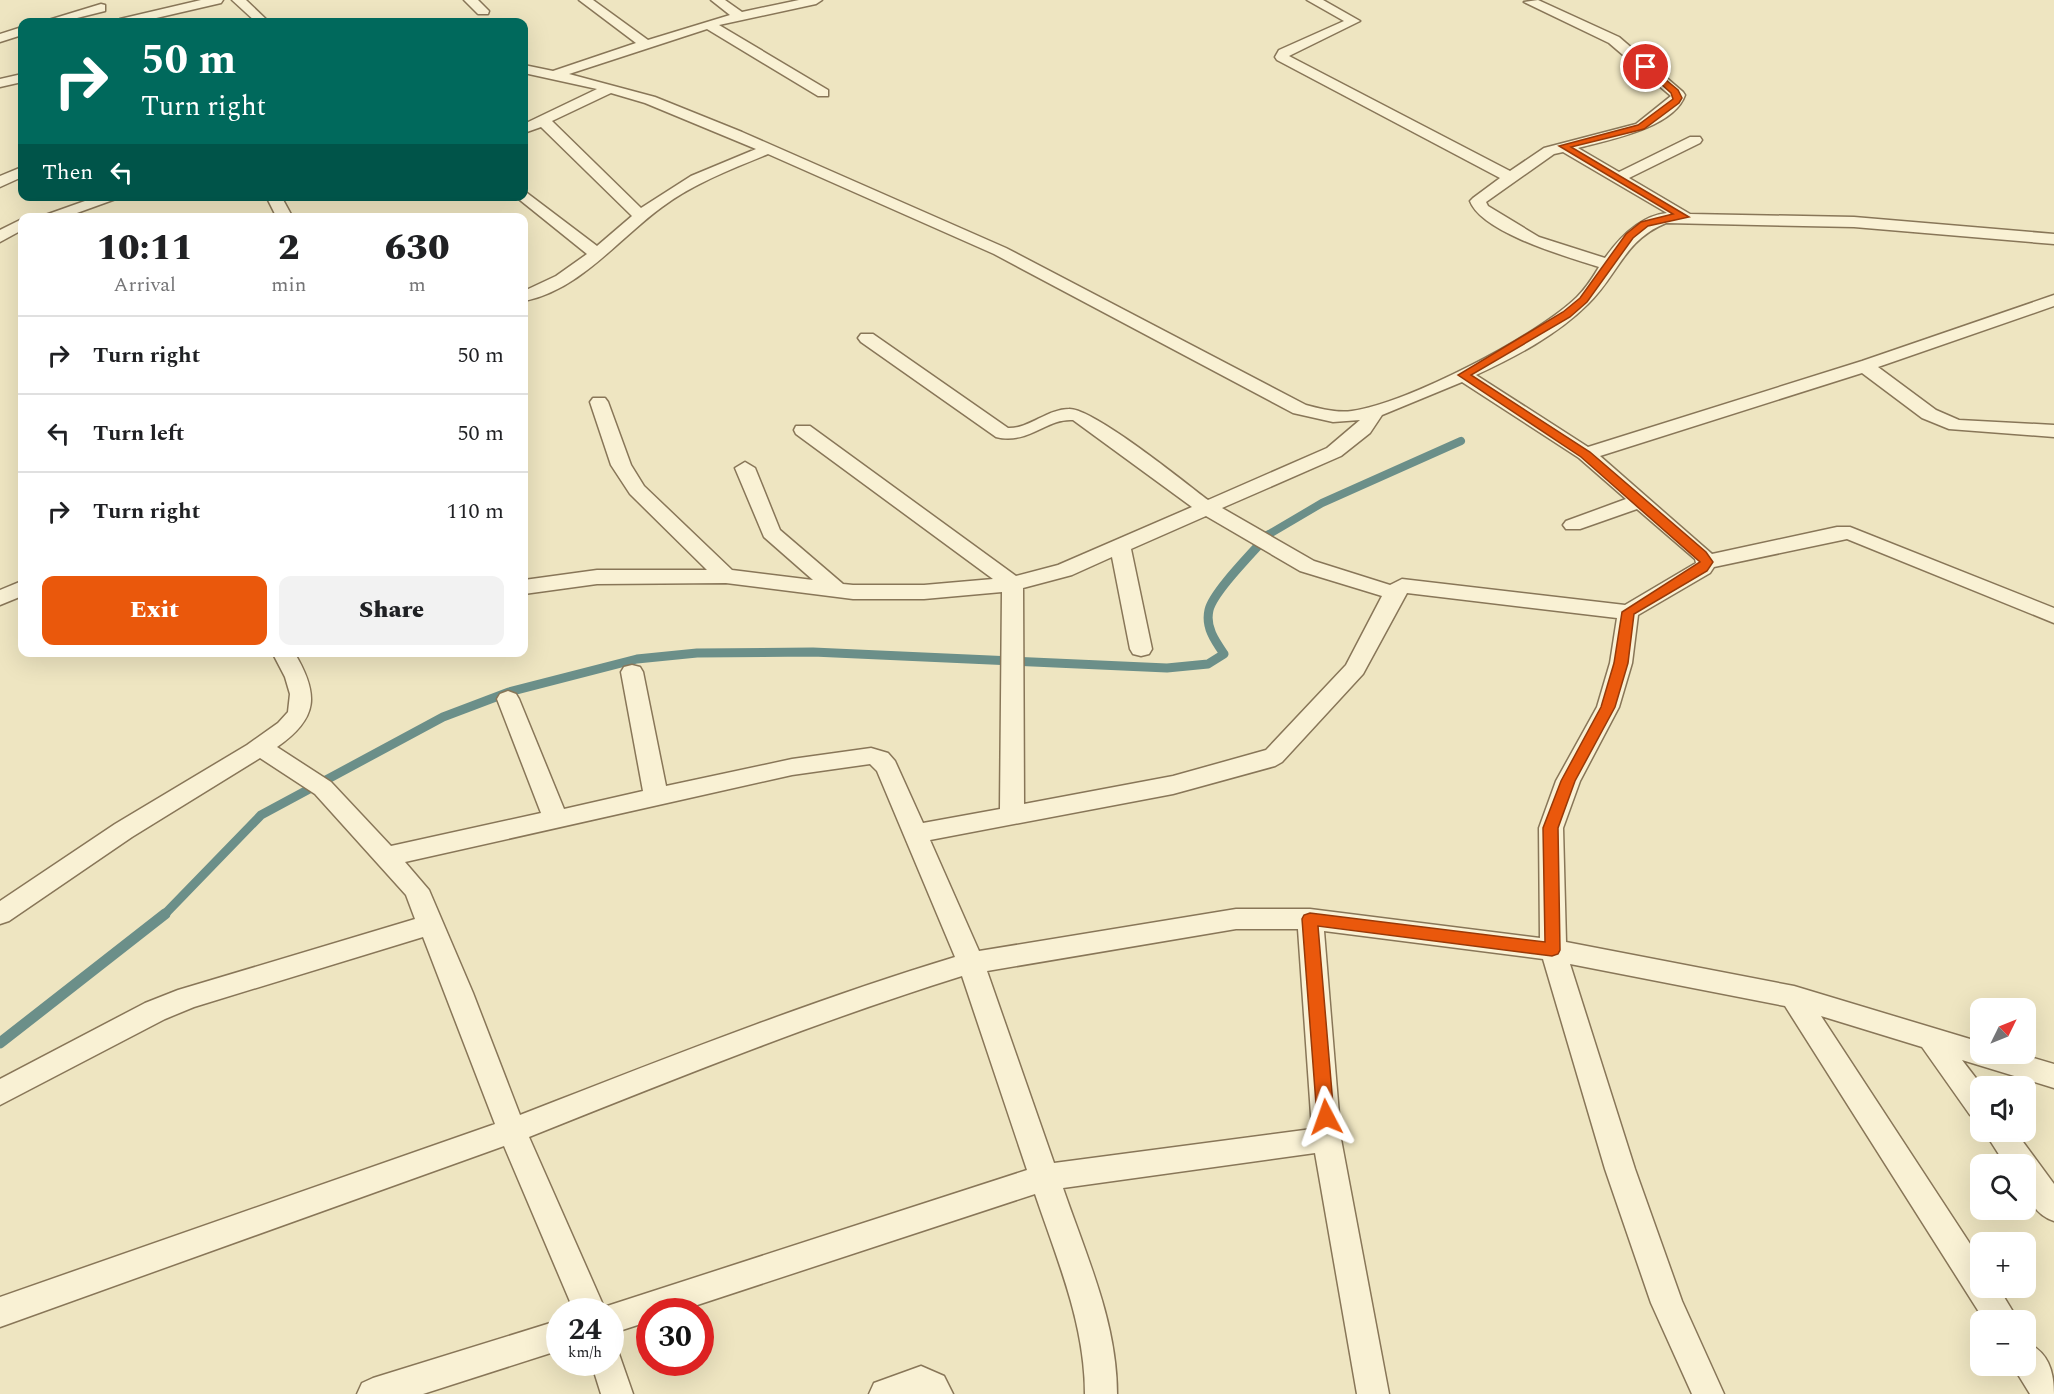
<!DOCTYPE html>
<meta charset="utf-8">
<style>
body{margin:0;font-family:Spectral,serif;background:#f2f2f2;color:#202124;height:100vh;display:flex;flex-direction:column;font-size:22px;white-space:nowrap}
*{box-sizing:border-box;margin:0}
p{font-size:20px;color:#757577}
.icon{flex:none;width:33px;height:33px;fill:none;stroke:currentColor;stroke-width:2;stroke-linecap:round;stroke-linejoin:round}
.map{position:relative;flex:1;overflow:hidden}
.drawer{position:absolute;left:18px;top:213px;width:510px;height:444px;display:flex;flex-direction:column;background:#fff;border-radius:12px;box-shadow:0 6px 24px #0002}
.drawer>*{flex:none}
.banner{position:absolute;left:18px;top:18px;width:510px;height:183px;border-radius:12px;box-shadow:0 6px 24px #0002;background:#00695c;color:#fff;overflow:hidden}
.needle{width:39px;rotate:47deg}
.fabs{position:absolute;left:1970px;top:998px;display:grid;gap:12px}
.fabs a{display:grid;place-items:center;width:66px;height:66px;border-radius:12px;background:#fff;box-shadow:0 6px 24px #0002;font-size:30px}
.speed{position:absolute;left:546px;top:1298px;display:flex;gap:12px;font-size:30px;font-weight:700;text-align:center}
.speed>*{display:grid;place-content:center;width:78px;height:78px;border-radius:50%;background:#fff;box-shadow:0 6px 24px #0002;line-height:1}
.speed small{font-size:15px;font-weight:400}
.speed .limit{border:9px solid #d22;background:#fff;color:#111}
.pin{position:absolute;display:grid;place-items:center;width:51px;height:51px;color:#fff;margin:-26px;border:3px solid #fff;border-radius:50%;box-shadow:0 2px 6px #0007}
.me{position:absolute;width:66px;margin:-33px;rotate:356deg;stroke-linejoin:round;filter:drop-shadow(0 0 4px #0008)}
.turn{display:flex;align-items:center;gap:21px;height:126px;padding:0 24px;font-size:27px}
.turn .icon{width:78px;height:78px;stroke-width:2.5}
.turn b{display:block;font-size:42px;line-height:51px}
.then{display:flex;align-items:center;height:57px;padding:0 24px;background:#0003;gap:12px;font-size:22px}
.eta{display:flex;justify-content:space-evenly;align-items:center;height:102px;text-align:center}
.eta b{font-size:36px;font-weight:800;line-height:42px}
.button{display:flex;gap:12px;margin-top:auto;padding:12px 24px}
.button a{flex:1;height:69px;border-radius:12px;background:#ea580c;color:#fff;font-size:24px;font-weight:800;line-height:69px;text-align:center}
.button a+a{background:#f2f2f2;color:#202124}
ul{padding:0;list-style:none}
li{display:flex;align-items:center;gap:18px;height:78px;padding:0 24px;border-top:2px solid #e0e0e0}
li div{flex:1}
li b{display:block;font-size:22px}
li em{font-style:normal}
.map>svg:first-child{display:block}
</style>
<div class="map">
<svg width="2054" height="1394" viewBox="0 0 2054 1394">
<rect width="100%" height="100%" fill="#eee5c1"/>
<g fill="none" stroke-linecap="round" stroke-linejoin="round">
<path stroke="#6b8f89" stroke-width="8" d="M1266,536L1322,503L1461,441"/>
<path stroke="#6b8f89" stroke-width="9" d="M164,915L261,815L443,717L509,692L637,659L697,653L813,652L1167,668L1208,664L1224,654C1215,641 1205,627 1209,610C1213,592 1254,551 1268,535"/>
<path stroke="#6b8f89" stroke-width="11" d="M0,1043L165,914"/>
<g stroke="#887658" stroke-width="3">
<g id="street">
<path d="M201,0H223L221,3L139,22H119L120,19Z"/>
<path d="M232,0H246L269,22H256Z"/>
<path d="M464,0H478L489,11L488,14H478Z"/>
<path d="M579,0H593L648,40L730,15L711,0H725L742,12L799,0H822L816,4L719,25L828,90V96H818L707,29L569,74L655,97L742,132L1006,248L1306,405C1321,409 1337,413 1352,411C1408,403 1537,336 1577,297C1586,288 1593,277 1599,267C1568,257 1482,233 1470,201L1473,198L1500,178L1277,60L1275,57L1279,50L1344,21L1307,0H1323L1360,21L1289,56L1510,171L1544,148L1636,124L1671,96L1609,43L1524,2L1538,0L1619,37L1683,92L1685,95C1674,128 1608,140 1578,148L1619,172L1690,137H1700L1702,140L1700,143L1629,178L1690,214L1854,217L2054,234V244L1854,227L1666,223C1624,240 1618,275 1588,304C1557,335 1515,357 1476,375L1588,447L1862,361L2054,295V306L1878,367L1936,410L1959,420L2054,425V437L1949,429L1922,418L1862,373L1600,456L1712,554L1837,527H1850L2054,608V623L1847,539L1714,567L1710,573L1638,615L1632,663L1619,707L1580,781L1563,828L1566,942L1794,986L1980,1042V1053H2017L2054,1064V1088L1962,1060L1982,1086L1980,1118L1970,1115L1922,1047L1821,1016L1980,1259V1287H1998L2018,1320H1984L1785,1006L1570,964L1635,1169L1682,1301L1724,1394H1692L1651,1303L1605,1169L1543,959L1324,931L1341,1139L1389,1394H1357L1315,1153L1063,1188C1086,1255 1117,1322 1117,1394H1085C1085,1324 1057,1259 1035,1194L679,1311H650V1321L610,1334V1311H574L504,1146L0,1327V1297L495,1124L423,937L194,1007L165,1019L0,1105V1079L145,1003L178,990L415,919L406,895L315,794L260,758L132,837L9,921L0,924V901L115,824L247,745L278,723L288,712L290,694L285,677L272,652H294C319,694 319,718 277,747L331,782L391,846L541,813L497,699L500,694L508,691L516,694L519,699L564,809L643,791L621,672L624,667L632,665L640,667L643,672L666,786L792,759L871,748L888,753L895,761L923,823L1000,809L1002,592L924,599H853L726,583L597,584L524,594V580L597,570H707L630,494L611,465L590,402L593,398H605L608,402L631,465L644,486L732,570L813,580L764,537L735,468L745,462L755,468L780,530L843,584L853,585H924L993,579L796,434L794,430L796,426H810L1016,576L1058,565L1192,507L1073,420C1046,418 1029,445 996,437L861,342L858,338L861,334H873L1008,428C1029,429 1047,409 1069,409C1093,408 1184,482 1208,500L1327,448L1360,420L1333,422L1293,413L994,254L768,154C732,169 694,183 662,207C618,239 580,290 524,301V291L556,276L587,254L515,196H524V192L527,193L597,246L632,216L541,127L524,133V124L597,89L524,73V65L553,71L636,43ZM611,93L645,103L756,149L691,176L641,208L552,121ZM1563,152L1667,213C1640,216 1620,237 1605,258L1539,237L1488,206L1486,202L1554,154ZM1462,382L1579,458L1626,499L1566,521L1563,525L1566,529H1580L1637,509L1695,559L1696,563L1625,605L1402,579L1390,585L1314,561L1222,508L1341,456L1370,433L1382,415ZM1206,516L1300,571L1382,596L1346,665L1266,750L1173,776L1024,804L1023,588L1072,575L1112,557L1130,649L1133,654L1141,656L1149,654L1152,649L1131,549ZM1407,593L1617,618L1610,663L1597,707L1556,781L1539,828L1540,938L1310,909H1236L979,951L930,840L1173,794L1275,766L1282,762L1363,674ZM870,764L877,771L955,957C807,1002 664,1059 520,1115L473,993L429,890L405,862L792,775ZM1236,929H1298L1312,1129L1054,1163L987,971ZM962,976L1027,1170L604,1307L529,1137C672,1080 815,1022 962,976Z"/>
<path d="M101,4L105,5V11L61,22H42Z"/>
<path d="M22,27V35L0,42V34Z"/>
<path d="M22,74V82L0,87V79Z"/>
<path d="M22,167V177L0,187V176Z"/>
<path d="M99,196H124L63,218H37Z"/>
<path d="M266,196H281L293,218H277Z"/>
<path d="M22,219V230L0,242V230Z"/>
<path d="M22,581V596L0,605V590Z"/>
<path d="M1984,1131H2015L2054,1184V1221C2028,1212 2025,1188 2025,1164H2005Z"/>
<path d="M560,1320V1350L423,1394H357L362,1383L373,1378Z"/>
<path d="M2025,1342C2048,1351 2054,1371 2054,1394H2030L2014,1368L2013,1365H2025Z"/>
<path d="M610,1348L618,1351L633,1394H601L591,1362H610Z"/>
<path d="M921,1366L944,1376L953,1394H869L874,1383Z"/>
</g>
</g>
<use href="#street" fill="#f9f1d4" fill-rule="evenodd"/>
</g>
<path fill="#ea580c" stroke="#983908" stroke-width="1.5" d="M1643,65H1648L1678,90L1682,98L1679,103L1644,129L1571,147L1689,217L1648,226L1633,238L1587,302L1570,317L1471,375L1590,452L1706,552L1713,562L1707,571L1634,614L1628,663L1615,707L1575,781L1558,828L1560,950L1558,954L1552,956L1318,926L1334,1117L1332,1122L1326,1124L1319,1122L1317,1117L1302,919L1304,915L1310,913L1545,942L1543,828L1561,781L1601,707L1614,663L1622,612L1700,562L1581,457L1458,375L1563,312L1580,298L1626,234L1641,222L1673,214L1559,146L1638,125L1673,99L1671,93L1643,68Z"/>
</svg>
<div class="fabs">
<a><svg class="needle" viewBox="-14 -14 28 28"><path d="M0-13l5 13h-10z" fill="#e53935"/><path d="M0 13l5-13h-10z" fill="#757577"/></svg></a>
<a><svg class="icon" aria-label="sound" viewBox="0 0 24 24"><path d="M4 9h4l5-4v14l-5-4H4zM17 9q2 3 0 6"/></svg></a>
<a><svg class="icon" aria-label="search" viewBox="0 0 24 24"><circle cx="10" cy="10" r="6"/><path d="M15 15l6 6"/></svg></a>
<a>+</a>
<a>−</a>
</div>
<div class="speed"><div>24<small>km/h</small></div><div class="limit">30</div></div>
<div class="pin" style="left:1646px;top:67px;background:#d93025"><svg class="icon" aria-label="arrive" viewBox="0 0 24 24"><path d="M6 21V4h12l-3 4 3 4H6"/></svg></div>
<svg class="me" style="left:1326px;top:1117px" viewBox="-20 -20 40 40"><path d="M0-17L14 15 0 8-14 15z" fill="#ea580c" stroke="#fff" stroke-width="4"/></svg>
<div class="banner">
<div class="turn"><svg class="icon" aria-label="right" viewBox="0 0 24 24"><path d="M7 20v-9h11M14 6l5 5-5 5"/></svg><div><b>50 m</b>Turn right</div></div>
<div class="then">Then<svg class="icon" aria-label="left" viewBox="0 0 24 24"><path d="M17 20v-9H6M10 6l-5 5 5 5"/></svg></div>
</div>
<section class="drawer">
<div class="eta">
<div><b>10:11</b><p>Arrival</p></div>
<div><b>2</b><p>min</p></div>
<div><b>630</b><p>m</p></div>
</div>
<ul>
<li><svg class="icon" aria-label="right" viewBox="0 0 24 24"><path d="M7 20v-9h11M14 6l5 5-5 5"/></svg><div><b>Turn right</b></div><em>50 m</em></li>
<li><svg class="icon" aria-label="left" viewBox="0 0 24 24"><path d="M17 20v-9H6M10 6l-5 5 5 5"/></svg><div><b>Turn left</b></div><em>50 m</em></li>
<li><svg class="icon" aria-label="right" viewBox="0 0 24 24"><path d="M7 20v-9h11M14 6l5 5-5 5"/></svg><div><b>Turn right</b></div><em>110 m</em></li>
</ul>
<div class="button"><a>Exit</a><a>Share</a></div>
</section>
</div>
